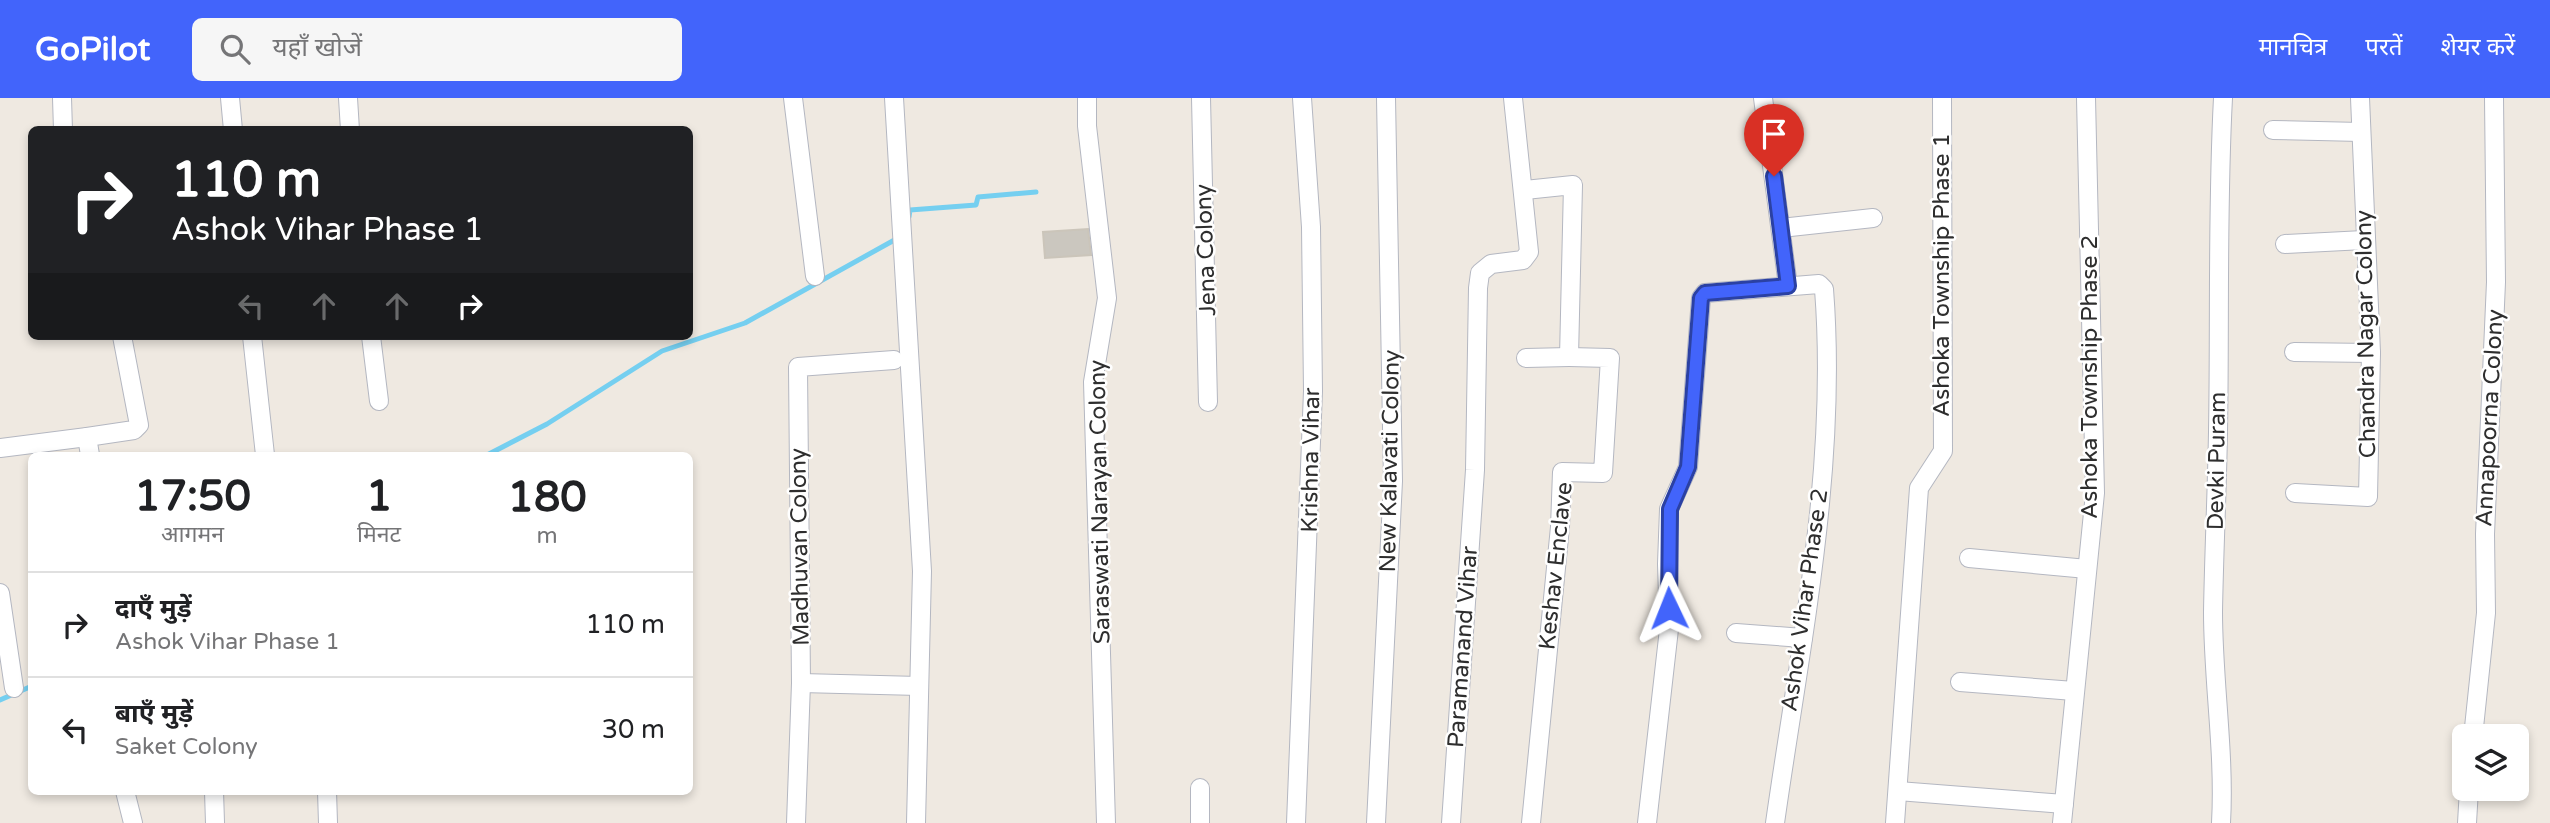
<!DOCTYPE html>
<html lang="hi">
<meta charset="utf-8">
<style>
body{margin:0;font-family:"Varela Round","Noto Sans Devanagari",sans-serif;background:#f6f6f6;color:#202124;height:100vh;display:flex;flex-direction:column;font-size:26px;white-space:nowrap}
*{box-sizing:border-box;margin:0}
p{font-size:23px;color:#757577}
.icon{flex:none;width:38px;height:38px;fill:none;stroke:currentColor;stroke-width:2;stroke-linecap:round;stroke-linejoin:round}
.map{position:relative;flex:1;overflow:hidden}
.drawer{position:absolute;left:28px;top:354px;width:665px;height:343px;display:flex;flex-direction:column;background:#fff;border-radius:10px;box-shadow:0 4px 10px #0003}
.drawer>*{flex:none}
.guide{position:absolute;left:28px;top:28px;width:665px;height:214px;border-radius:10px;box-shadow:0 4px 10px #0003;background:#202124;color:#fff;overflow:hidden}
.controls{position:absolute;left:2452px;top:626px;display:grid;gap:14px}
.controls a{display:grid;place-items:center;width:77px;height:77px;border-radius:10px;background:#fff;box-shadow:0 4px 10px #0003;font-size:35px}
.pin{position:absolute;display:grid;place-items:center;width:60px;height:60px;color:#fff;margin:-72px -30px;border-radius:50% 50% 50% 0;rotate:-45deg;box-shadow:0 0 7px #0007}
.pin .icon{rotate:45deg}
.me{position:absolute;width:77px;margin:-38px;rotate:358deg;stroke-linejoin:round;filter:drop-shadow(0 0 5px #0008)}
.turn{display:flex;align-items:center;gap:24px;height:147px;padding:0 28px;font-size:32px}
.turn .icon{width:91px;height:91px;stroke-width:2.5}
.turn b{display:block;font-size:49px;line-height:60px}
.lanes{display:flex;align-items:center;height:66px;padding:0 28px;background:#0003;justify-content:center;gap:35px;direction:ltr}
.lanes .off{opacity:.35}
.eta{display:flex;justify-content:space-evenly;align-items:center;height:119px;text-align:center}
.eta b{font-size:42px;font-weight:800;line-height:49px}
ul{padding:0;list-style:none}
li{display:flex;align-items:center;gap:21px;height:105px;padding:0 28px;border-top:2px solid #e0e0e0}
li div{flex:1}
li b{display:block;font-size:26px}
li em{font-style:normal}
header{display:flex;align-items:center;gap:42px;box-sizing:border-box;height:98px;padding:0 35px;background:#4264fb;color:#fff}
header strong{font-size:33px}
nav{display:flex;gap:38px;margin-inline-start:auto;font-size:24px}
.search{width:490px;height:63px;background:#f6f6f6;display:flex;align-items:center;gap:18px;box-sizing:border-box;padding:0 24px;border-radius:10px;color:#757577;font-size:26px}
.map>svg:first-child{display:block}
</style>
<header>
<strong>GoPilot</strong>
<div class="search"><svg class="icon" aria-label="search" viewBox="0 0 24 24"><circle cx="10" cy="10" r="6"/><path d="M15 15l6 6"/></svg>यहाँ खोजें</div>
<nav><a>मानचित्र</a><a>परतें</a><a>शेयर करें</a></nav>
</header>
<div class="map">
<svg width="2550" height="725" viewBox="0 0 2550 725">
<rect width="100%" height="100%" fill="#efe9e1"/>
<g fill="none" stroke-linecap="round" stroke-linejoin="round">
<g stroke="#75cff0" stroke-width="5">
<path d="M909,119L910,112L976,107L978,99L1036,94"/>
<path d="M487,357L547,326L662,253L745,225L898,140"/>
<path d="M0,602L32,588"/>
</g>
</g>
<path fill="#cbc7bf" stroke="#cbc5ba" stroke-width="2" d="M1088,131L1091,157L1045,160L1043,134Z"/>
<g fill="none" stroke-linecap="round" stroke-linejoin="round">
<g stroke="#b4b7c1" stroke-width="20">
<g id="street">
<path d="M62,0L63,32"/>
<path d="M230,0L233,32"/>
<path d="M348,0L350,32"/>
<path d="M793,0L815,178"/>
<path d="M894,0L922,473L916,725"/>
<path d="M1087,0V28L1107,200L1093,284L1106,725"/>
<path d="M1201,0L1208,304"/>
<path d="M1763,0L1788,188"/>
<path d="M2273,32L2361,34"/>
<path d="M1525,92L1573,87L1569,259L1610,260L1603,375L1562,374L1560,429L1531,725"/>
<path d="M1781,130L1873,120"/>
<path d="M2285,146L2364,142"/>
<path d="M252,238L265,357"/>
<path d="M371,238L379,303"/>
<path d="M2294,254L2371,255"/>
<path d="M1526,260L1569,259"/>
<path d="M0,350L87,339"/>
<path d="M90,357L87,339L134,332L139,327L122,238"/>
<path d="M2295,395L2368,399L2371,255L2360,0"/>
<path d="M1969,460L2087,471"/>
<path d="M0,495L14,590"/>
<path d="M1736,535L1803,540"/>
<path d="M1960,584L2074,593"/>
<path d="M801,585L919,588"/>
<path d="M2473,639L2486,515L2485,436L2496,184L2494,0"/>
<path d="M125,693L133,725"/>
<path d="M214,693L215,725"/>
<path d="M327,693L328,725"/>
<path d="M1898,693L2064,706"/>
<path d="M796,725L801,585L798,269L894,262"/>
<path d="M1200,725V690"/>
<path d="M1296,725L1313,293L1311,129L1302,0"/>
<path d="M1376,725L1393,383L1386,0"/>
<path d="M1451,725L1475,372L1478,190L1480,175L1491,166L1523,162L1529,154L1513,0"/>
<path d="M1647,725L1669,531L1667,466L1669,411L1688,369L1701,200L1705,195L1819,186L1824,191C1838,371 1800,548 1775,725"/>
<path d="M1895,725L1919,390L1943,353L1942,0"/>
<path d="M2062,725L2095,395L2086,0"/>
<path d="M2221,725C2225,655 2213,584 2213,514C2214,454 2217,394 2218,334C2220,222 2217,111 2223,0"/>
<path d="M2467,725L2469,691"/>
</g>
</g>
<use href="#street" stroke="#fff" stroke-width="18"/>
</g>
<g fill="none" stroke-linecap="round" stroke-linejoin="round">
<g stroke="#2b41a3" stroke-width="18">
<path id="route" d="M1669,510L1670,411L1688,369L1701,200L1705,195L1788,188L1774,78"/>
</g>
<use href="#route" stroke="#4264fb" stroke-width="12"/>
</g>
<g text-anchor="middle" dominant-baseline="central" stroke-width="5" stroke-linejoin="round" paint-order="stroke">
<g font-size="23" fill="#2e2e2e" stroke="#fff">
<text transform="translate(1206 152) rotate(-92)">Jena Colony</text>
<text transform="translate(1942 177) rotate(-90)">Ashoka Township Phase 1</text>
<text transform="translate(2366 236) rotate(-91)">Chandra Nagar Colony</text>
<text transform="translate(2090 279) rotate(-90)">Ashoka Township Phase 2</text>
<text transform="translate(2490 320) rotate(-87)">Annapoorna Colony</text>
<text transform="translate(1311 362) rotate(-89)">Krishna Vihar</text>
<text transform="translate(1390 363) rotate(-89)">New Kalavati Colony</text>
<text transform="translate(2217 363) rotate(-89)">Devki Puram</text>
<text transform="translate(1100 404) rotate(-91)">Saraswati Narayan Colony</text>
<text transform="translate(800 449) rotate(-91)">Madhuvan Colony</text>
<text transform="translate(1556 468) rotate(-84)">Keshav Enclave</text>
<text transform="translate(1805 502) rotate(-82)">Ashok Vihar Phase 2</text>
<text transform="translate(1463 549) rotate(-86)">Paramanand Vihar</text>
</g>
</g>
</svg>
<div class="controls">
<a><svg class="icon" aria-label="layers" viewBox="0 0 24 24"><path d="M12 4l9 5-9 5-9-5zM3 14l9 5 9-5"/></svg></a>
</div>
<div class="pin" style="left:1774px;top:78px;background:#d93025"><svg class="icon" aria-label="arrive" viewBox="0 0 24 24"><path d="M6 21V4h12l-3 4 3 4H6"/></svg></div>
<svg class="me" style="left:1669px;top:510px" viewBox="-20 -20 40 40"><path d="M0-17L14 15 0 8-14 15z" fill="#4264fb" stroke="#fff" stroke-width="4"/></svg>
<div class="guide">
<div class="turn"><svg class="icon" aria-label="right" viewBox="0 0 24 24"><path d="M7 20v-9h11M14 6l5 5-5 5"/></svg><div><b>110 m</b>Ashok Vihar Phase 1</div></div>
<div class="lanes"><svg class="icon off" aria-label="left" viewBox="0 0 24 24"><path d="M17 20v-9H6M10 6l-5 5 5 5"/></svg><svg class="icon off" aria-label="ahead" viewBox="0 0 24 24"><path d="M12 20V5M6 11l6-6 6 6"/></svg><svg class="icon off" aria-label="ahead" viewBox="0 0 24 24"><path d="M12 20V5M6 11l6-6 6 6"/></svg><svg class="icon" aria-label="right" viewBox="0 0 24 24"><path d="M7 20v-9h11M14 6l5 5-5 5"/></svg></div>
</div>
<section class="drawer">
<div class="eta">
<div><b>17:50</b><p>आगमन</p></div>
<div><b>1</b><p>मिनट</p></div>
<div><b>180</b><p>m</p></div>
</div>
<ul>
<li><svg class="icon" aria-label="right" viewBox="0 0 24 24"><path d="M7 20v-9h11M14 6l5 5-5 5"/></svg><div><b>दाएँ मुड़ें</b><p>Ashok Vihar Phase 1</p></div><em>110 m</em></li>
<li><svg class="icon" aria-label="left" viewBox="0 0 24 24"><path d="M17 20v-9H6M10 6l-5 5 5 5"/></svg><div><b>बाएँ मुड़ें</b><p>Saket Colony</p></div><em>30 m</em></li>
</ul>
</section>
</div>
